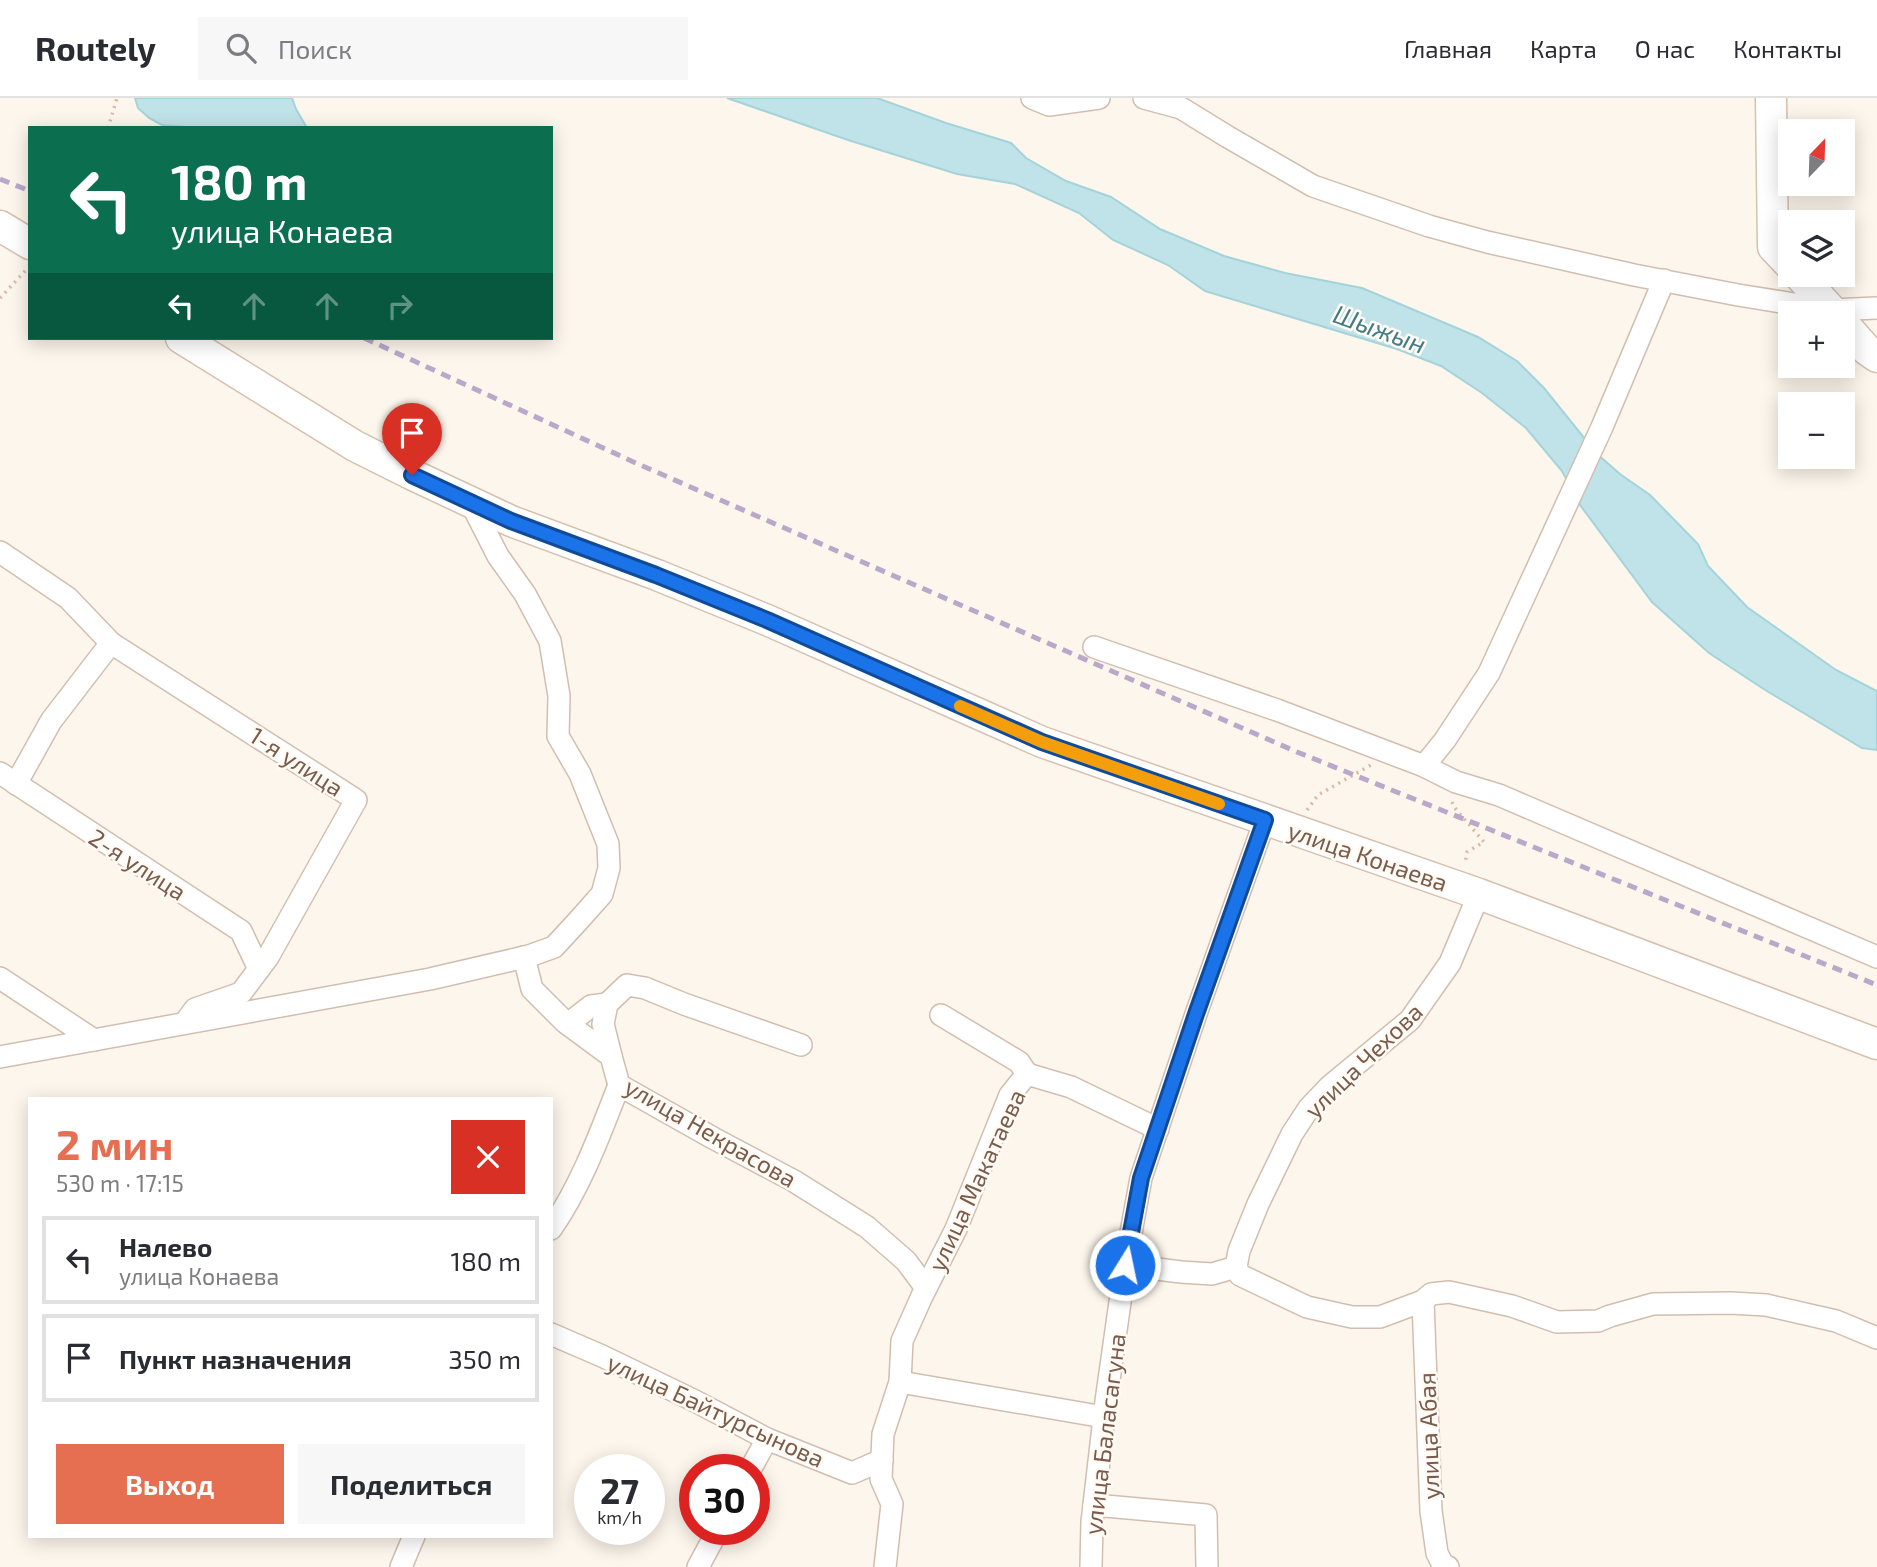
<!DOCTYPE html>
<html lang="ru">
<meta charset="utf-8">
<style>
body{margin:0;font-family:"Exo 2",sans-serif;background:#f7f7f7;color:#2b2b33;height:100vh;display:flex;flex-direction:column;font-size:26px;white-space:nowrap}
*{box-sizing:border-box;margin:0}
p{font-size:23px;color:#7c7c81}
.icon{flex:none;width:38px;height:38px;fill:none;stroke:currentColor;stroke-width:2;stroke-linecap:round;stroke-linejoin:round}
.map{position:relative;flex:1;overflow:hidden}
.details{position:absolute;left:28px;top:999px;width:525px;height:441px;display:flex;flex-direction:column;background:#fff;border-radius:0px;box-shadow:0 4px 18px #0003}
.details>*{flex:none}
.guide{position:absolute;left:28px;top:28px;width:525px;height:214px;border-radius:0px;box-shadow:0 4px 18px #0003;background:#0b6e4f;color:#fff;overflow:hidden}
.needle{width:46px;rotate:23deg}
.buttons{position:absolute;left:1778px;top:21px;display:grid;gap:14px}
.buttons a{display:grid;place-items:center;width:77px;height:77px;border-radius:0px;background:#fff;box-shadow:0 4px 18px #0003;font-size:35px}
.speed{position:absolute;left:574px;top:1356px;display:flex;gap:14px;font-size:35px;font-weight:700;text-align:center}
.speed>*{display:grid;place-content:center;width:91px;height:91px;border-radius:50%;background:#fff;box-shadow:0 4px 18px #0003;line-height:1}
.speed small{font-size:18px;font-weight:400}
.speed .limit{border:10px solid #d22;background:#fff;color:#111}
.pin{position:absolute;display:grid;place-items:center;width:60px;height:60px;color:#fff;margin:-72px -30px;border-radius:50% 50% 50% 0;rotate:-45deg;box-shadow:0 0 7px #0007}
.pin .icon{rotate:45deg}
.me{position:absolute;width:77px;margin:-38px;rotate:10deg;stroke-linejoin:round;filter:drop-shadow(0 0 5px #0008)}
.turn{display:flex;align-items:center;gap:24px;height:147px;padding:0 28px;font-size:32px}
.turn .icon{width:91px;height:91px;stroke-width:2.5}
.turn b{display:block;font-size:49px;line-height:60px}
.lanes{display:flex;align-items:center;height:66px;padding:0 28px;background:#0003;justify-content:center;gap:35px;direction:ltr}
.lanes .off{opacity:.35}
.round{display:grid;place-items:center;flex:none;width:74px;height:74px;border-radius:0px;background:#f7f7f7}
.summary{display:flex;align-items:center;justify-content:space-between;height:119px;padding:0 28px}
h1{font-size:42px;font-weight:700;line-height:52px;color:#e76f51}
.cta{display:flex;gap:14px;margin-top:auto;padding:14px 28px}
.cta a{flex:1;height:80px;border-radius:0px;background:#e76f51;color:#fff;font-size:28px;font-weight:700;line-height:80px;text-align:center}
.cta a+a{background:#f7f7f7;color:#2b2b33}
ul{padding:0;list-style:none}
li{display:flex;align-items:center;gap:21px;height:88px;margin:0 14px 10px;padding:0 14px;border:4px solid #e1e1e2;border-radius:0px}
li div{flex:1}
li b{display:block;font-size:26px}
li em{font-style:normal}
header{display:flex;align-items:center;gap:42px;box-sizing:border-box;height:98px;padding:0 35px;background:#fff;border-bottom:2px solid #e1e1e2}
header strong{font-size:33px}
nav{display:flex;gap:38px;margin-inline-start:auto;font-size:24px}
.search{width:490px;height:63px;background:#f7f7f7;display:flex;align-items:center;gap:18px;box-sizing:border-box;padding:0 24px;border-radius:0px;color:#7c7c81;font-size:26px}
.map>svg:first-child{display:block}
</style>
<header>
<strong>Routely</strong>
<div class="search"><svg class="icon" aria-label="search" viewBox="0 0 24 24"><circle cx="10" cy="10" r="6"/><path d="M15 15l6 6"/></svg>Поиск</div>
<nav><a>Главная</a><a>Карта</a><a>О нас</a><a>Контакты</a></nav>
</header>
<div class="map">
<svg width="1877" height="1469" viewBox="0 0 1877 1469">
<rect width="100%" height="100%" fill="#fdf6ec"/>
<g fill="#bfe3e8" stroke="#a5d3da" stroke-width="2">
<path d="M135,0H292L296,11L307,30H197L162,27L149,20L138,10Z"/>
<path d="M727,0H877L946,25L1011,45L1026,60L1066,83L1111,99L1160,131L1224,158L1285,175L1362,190L1478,239L1517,263L1544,290L1597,356L1620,376L1650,397L1698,446L1708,468L1747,509L1836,572L1877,593V652L1862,650L1762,590L1709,555L1652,504L1580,407L1562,373L1526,330L1482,295L1441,268L1397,251L1205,193L1168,167L1113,142L1079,115L1015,86L957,76L848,42Z"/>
</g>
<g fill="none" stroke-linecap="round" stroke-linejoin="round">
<g stroke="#d1beb0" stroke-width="24">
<g id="street">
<path d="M1032,0L1049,7L1099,0"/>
<path d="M1144,0L1181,10L1228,39L1313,88L1429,128L1487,144L1634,177L1738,197L1831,212L1877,210"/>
<path d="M0,454L68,500L111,545L356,702L268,859L241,895L195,911L187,922"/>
<path d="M1094,549L1277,612L1424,668L1456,684L1499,697L1877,859"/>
<path d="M1424,668L1445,642L1489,575L1602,329L1664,182"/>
<path d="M0,675L241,833L259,871"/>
<path d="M16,686L51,623L111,545"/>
<path d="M1479,796L1450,865L1410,922L1330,988L1309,1010L1292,1036L1258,1106L1239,1153L1236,1169L1240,1177L1307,1209L1352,1219H1380L1423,1203L1431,1196L1449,1194L1512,1208L1557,1224L1598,1223L1610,1218L1653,1206L1731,1205L1766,1207L1836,1223L1877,1240"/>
<path d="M524,859L532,891L565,924L611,958L619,987L713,1040L794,1083L867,1129L906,1163L926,1190"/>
<path d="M0,880L94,942"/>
<path d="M941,917L1019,964L1027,976"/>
<path d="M568,926L591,908L607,906"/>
<path d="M611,958L603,926L607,906L627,887L645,890L684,906L801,947"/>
<path d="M0,959L430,881L529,858L554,849L578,823L602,796L609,770L608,746L580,676L558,638L559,598L550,543L525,496L498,458L471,405"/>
<path d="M551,1131C581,1088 600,1036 619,987"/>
<path d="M1125,1167L1181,1174L1212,1176L1236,1169"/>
<path d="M1423,1203L1431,1413L1437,1455L1443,1467L1448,1469"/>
<path d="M551,1236L602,1258L695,1303L767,1341L852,1375L882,1362"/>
<path d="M900,1284L902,1243L922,1198L956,1131L1010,997L1027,976L1071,989L1158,1031"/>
<path d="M750,1372L767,1341"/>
<path d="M1094,1407L1206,1417L1207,1469"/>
<path d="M401,1469L414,1438"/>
<path d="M698,1469L718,1432"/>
<path d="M885,1469L892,1406L881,1381L883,1336L900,1284L1104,1319"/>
<path d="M1091,1469L1092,1424L1106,1303L1126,1162L1141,1080L1196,916L1265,722"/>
</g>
</g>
<g stroke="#d6c0b0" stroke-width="33">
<g id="secondary">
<path d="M1771,0L1773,149L1790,167"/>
<path d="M0,128L30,146"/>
<path d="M1799,177L1834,215"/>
<path d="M1843,225L1867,252L1877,259"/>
<path d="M181,240L355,348L413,377L511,423L657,477L767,522L1042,644L1479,796L1877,946"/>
</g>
</g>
<g stroke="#d9b8a5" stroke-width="3.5" stroke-dasharray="2 5" stroke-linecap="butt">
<path d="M108,30L117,0"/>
<path d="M0,200L28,170"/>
<path d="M1452,704L1454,709L1484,744L1467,754L1465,766"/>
<path d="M1307,712L1318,697L1371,667"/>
</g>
<use href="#street" stroke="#fff" stroke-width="21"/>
<use href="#secondary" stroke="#fff" stroke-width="30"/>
<g stroke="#b9a8c9" stroke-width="5" stroke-dasharray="10 7" stroke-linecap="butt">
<path d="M0,81L30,93"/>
<path d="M364,240L638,366L1297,654L1877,887"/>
</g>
</g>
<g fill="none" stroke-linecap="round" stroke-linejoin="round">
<g stroke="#114b97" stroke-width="18">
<path id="route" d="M412,377L511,423L656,477L767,522L1042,644L1265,722L1196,916L1141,1080L1125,1167"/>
</g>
<use href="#route" stroke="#1a73e8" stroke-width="12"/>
<path stroke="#f59e0b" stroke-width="12" d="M960,608L1042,644L1219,706"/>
</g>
<g text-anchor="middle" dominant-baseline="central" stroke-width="5" stroke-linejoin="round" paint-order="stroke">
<g font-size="24" fill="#7a5c4d" stroke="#fffaf3">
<text transform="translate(297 663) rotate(33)">1-я улица</text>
<text transform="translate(1368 758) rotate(19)">улица Конаева</text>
<text transform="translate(138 766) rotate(33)">2-я улица</text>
<text transform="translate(1363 962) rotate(-44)">улица Чехова</text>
<text transform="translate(711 1034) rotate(30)">улица Некрасова</text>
<text transform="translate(976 1082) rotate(-65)">улица Макатаева</text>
<text transform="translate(716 1312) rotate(25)">улица Байтурсынова</text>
<text transform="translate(1104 1336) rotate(-83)">улица Баласагуна</text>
<text transform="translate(1428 1338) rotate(-92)">улица Абая</text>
</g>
<g font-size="26" font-style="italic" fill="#437c86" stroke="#fffaf3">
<text transform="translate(1380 230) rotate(20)">Шыжын</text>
</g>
</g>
</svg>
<div class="buttons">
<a><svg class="needle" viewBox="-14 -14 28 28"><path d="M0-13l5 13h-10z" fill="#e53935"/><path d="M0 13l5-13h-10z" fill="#7c7c81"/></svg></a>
<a><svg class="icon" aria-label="layers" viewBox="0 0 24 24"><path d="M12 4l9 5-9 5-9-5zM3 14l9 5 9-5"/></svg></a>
<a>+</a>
<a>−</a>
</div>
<div class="speed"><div>27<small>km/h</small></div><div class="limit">30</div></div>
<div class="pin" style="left:412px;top:377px;background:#d93025"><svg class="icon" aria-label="arrive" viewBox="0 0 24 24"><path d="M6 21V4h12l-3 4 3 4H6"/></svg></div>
<svg class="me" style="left:1125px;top:1167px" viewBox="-20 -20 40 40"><circle r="17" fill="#1a73e8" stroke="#fff" stroke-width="3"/><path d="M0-11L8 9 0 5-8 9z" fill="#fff"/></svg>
<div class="guide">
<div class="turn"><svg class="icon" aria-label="left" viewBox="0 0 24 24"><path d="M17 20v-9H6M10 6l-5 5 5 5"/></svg><div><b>180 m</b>улица Конаева</div></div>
<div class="lanes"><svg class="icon" aria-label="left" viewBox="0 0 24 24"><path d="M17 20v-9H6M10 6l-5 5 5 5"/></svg><svg class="icon off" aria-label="ahead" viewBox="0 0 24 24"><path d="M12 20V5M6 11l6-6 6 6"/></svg><svg class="icon off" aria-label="ahead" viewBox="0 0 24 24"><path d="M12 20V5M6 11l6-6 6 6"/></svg><svg class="icon off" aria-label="right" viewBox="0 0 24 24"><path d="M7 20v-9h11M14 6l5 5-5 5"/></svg></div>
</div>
<section class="details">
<div class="summary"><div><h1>2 мин</h1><p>530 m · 17:15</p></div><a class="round" style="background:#d93025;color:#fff"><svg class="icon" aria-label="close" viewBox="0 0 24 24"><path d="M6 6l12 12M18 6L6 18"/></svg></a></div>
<ul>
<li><svg class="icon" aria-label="left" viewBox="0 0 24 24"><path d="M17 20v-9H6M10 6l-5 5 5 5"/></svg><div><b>Налево</b><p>улица Конаева</p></div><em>180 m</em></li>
<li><svg class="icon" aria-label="arrive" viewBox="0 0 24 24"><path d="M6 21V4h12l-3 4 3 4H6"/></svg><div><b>Пункт назначения</b></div><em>350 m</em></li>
</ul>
<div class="cta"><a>Выход</a><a>Поделиться</a></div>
</section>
</div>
